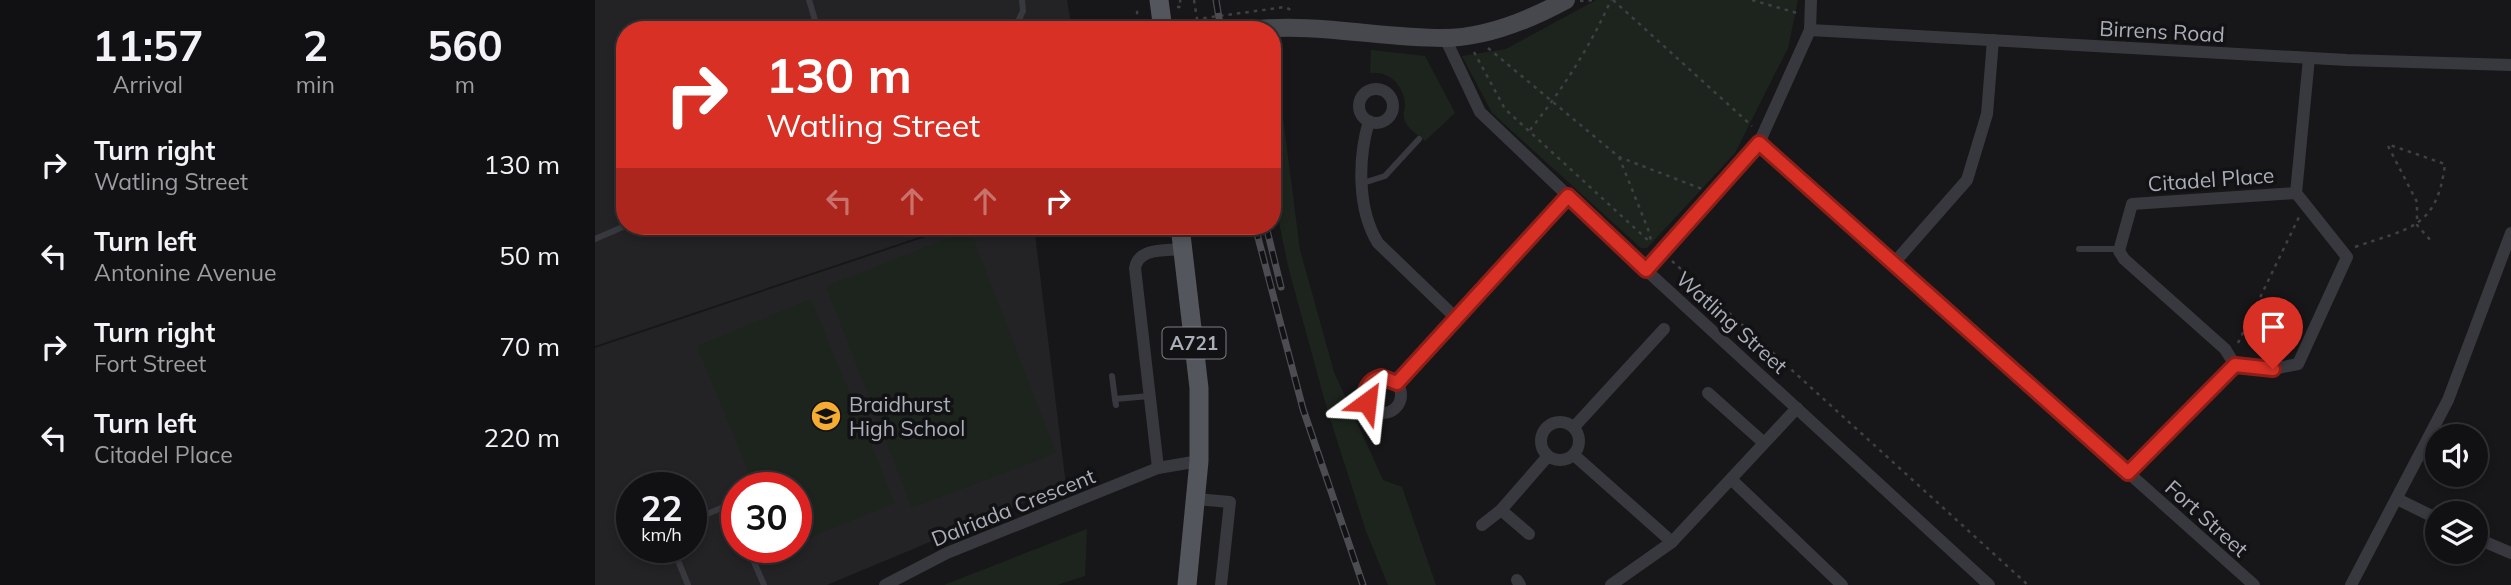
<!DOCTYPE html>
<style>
body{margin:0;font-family:Mulish,sans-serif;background:#1e1f21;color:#f1f3f6;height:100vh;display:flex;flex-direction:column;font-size:26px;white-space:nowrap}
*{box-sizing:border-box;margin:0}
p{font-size:23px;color:#9c9da0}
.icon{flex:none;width:38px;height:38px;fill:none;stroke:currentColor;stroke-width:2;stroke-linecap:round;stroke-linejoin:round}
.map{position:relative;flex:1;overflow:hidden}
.details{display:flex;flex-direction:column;background:#111113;width:595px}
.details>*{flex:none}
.hud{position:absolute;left:21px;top:21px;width:665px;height:214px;border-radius:28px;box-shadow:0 4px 10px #0003,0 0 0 2px #303133;background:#d93025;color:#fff;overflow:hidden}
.fabs{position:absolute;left:1830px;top:424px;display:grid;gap:14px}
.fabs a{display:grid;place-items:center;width:63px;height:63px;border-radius:50%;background:#111113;box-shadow:0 4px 10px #0003,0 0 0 2px #303133;font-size:35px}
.speed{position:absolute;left:21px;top:472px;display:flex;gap:14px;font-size:35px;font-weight:700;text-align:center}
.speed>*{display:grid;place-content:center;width:91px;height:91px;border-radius:50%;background:#111113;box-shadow:0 4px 10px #0003,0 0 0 2px #303133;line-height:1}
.speed small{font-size:18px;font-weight:400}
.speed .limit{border:10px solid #d22;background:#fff;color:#111}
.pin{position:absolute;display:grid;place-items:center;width:60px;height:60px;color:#fff;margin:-72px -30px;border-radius:50% 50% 50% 0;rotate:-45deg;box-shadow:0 0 7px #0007}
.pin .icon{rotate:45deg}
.me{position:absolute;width:77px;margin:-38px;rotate:30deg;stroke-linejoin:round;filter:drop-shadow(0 0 5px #0008)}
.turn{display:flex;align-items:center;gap:24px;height:147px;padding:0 35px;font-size:32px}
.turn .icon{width:91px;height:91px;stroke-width:2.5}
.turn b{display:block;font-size:49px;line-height:60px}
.lanes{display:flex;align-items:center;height:66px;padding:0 35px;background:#0003;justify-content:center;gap:35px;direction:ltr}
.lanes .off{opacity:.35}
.eta{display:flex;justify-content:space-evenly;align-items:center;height:119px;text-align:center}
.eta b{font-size:42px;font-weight:700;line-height:49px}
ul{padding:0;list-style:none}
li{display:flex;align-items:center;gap:21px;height:91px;padding:0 35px}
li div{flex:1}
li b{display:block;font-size:26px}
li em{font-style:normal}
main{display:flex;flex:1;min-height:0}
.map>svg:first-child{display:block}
</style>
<main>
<section class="details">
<div class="eta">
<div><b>11:57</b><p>Arrival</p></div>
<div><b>2</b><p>min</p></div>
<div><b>560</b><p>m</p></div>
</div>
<ul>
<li><svg class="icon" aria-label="right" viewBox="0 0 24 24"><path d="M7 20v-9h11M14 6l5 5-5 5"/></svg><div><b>Turn right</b><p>Watling Street</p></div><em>130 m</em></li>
<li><svg class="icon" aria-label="left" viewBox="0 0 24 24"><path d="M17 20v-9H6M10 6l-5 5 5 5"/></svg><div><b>Turn left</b><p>Antonine Avenue</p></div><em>50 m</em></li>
<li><svg class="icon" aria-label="right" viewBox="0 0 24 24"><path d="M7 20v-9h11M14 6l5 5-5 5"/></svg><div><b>Turn right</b><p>Fort Street</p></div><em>70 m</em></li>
<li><svg class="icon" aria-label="left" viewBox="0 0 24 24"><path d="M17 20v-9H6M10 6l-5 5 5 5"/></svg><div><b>Turn left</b><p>Citadel Place</p></div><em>220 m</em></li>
</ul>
</section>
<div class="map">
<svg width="1916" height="585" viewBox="0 0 1916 585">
<rect width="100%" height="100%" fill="#171719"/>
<g fill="#232326" fill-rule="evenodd">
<path d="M0,0H472L477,30H30V226H357L0,346Z"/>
<path d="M363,226H439L471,485L232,585H0V348ZM37,488H96V548H37ZM142,488H201V548H142Z"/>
</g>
<g fill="#1d241d">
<path d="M1001,0H1203L1193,48L1140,153L1052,248H1046L897,113L867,56L911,49Z"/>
<path d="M677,48H679L705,250L739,372L788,480L807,487L841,585H793L771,531L732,409L694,270L677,189Z"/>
<path d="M776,50L830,56L860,113L830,141C823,135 813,129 810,121C807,114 810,110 810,104C808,84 794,71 775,73Z"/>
<path d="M375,230L461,453L317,508L231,286Z"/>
<path d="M216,299L300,503L201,543V488H160L102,346Z"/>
<path d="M492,529L490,576L462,585H349Z"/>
</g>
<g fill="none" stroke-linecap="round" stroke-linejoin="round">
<g stroke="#3e4045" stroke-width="2.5" stroke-dasharray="3.5 5" stroke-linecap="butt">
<path d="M599,0L602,19L690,7L696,10"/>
<path d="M1018,0L1157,126"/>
<path d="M1157,0L1202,13"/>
<path d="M985,1L999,0"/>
<path d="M582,7H586L585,0"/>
<path d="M540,30L543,27L542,12L548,11"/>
<path d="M893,48L1024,157L1107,189"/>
<path d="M879,52L910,109L1056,243"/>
<path d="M935,130C967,90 995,47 1016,0"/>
<path d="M1793,146L1822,202V225L1837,242"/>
<path d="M1024,157L1053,229L1057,244"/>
<path d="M1760,247C1814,228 1842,229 1850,164L1792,144"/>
<path d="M1077,261L1433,585"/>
<path d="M1643,343L1704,217"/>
</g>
<g stroke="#38393e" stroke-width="6">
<path d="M214,0L223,30"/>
<path d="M419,30L428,11L427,0"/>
<path d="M768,183L790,176L824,139"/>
<path d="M0,239L30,226"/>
<path d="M1484,249H1524"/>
<path d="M517,376L520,399"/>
<path d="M521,405L520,399L555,396"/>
<path d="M96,521L133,505L142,523"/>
<path d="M78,548L93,585"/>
<path d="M153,548L169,585"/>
</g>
<g stroke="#38393e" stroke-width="12">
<path d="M1215,30L1752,60L1916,65"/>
<path d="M850,38L885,112L1051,270L1394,585"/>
<circle cx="781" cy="106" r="17"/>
<path d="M774,121C763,158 762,209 783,243L862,319"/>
<path d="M1164,143L1659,585"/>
<path d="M1299,263L1372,180L1392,114L1398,40"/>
<path d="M1051,270L1164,143L1215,30L1216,0"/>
<path d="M1640,365L1630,349L1529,259L1524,251L1537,204L1701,193"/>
<circle cx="788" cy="395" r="18"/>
<path d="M802,383L973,196"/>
<path d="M1113,393L1169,443"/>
<circle cx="965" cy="441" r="19"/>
<path d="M979,427L1069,329"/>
<path d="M979,455L1077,542"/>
<path d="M563,468L540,268C544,247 570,251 587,249"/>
<path d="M1533,473L1640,365L1678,369L1703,364L1752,257L1701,193L1714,58"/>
<path d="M1137,480L1247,585"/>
<path d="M601,499L635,502L626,585"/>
<path d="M1802,499L1843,519"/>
<path d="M906,510L934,534"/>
<path d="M887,525L906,510L953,456"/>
<path d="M1881,538L1916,553"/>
<path d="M922,580L925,585"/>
<path d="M290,585L352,553L563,468L604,461"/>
<path d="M1016,585L1077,542L1202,408"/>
<path d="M1756,585L1853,400L1916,233"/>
</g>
<path stroke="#46484e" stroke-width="18" d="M654,30C719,22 783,38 848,38C891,38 934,20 971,0"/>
<g stroke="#54565d" stroke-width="19">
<path d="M564,0L568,30"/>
<path d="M585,226L604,388V461L592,585"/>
</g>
<g stroke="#4b4d53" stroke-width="7">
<g id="rail">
<path d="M621,0L626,30"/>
<path d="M660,226L708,409L768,585"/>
<path d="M671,226L686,287"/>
</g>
</g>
<use href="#rail" stroke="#121214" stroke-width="4.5" stroke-dasharray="13" stroke-linecap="butt"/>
</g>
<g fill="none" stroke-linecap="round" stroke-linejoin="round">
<g stroke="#8d1f18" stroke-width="18">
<path id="route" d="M772,402C768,390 774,380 786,377L802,383L973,196L1051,270L1164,143L1533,473L1640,365L1678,369"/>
</g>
<use href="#route" stroke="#d93025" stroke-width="12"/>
</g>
<defs>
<g id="school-disc" transform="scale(1.575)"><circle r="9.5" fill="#f6ac32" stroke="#121214"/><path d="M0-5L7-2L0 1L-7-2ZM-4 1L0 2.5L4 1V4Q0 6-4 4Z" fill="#111"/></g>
</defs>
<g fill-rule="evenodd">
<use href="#school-disc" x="231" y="416"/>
</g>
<g text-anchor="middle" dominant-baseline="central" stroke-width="7" stroke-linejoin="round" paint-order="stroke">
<rect fill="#121214" stroke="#7c7f88" stroke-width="2" x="567.5" y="327.5" width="63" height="31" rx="5"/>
<g font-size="19" font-weight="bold" fill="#a9aeb9">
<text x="599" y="343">A721</text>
</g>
<g font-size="21" fill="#a9aeb9" stroke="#121214">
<text transform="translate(1567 31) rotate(3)">Birrens Road</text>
<text transform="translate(1616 179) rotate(-4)">Citadel Place</text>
<text transform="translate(1137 322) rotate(42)">Watling Street</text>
<text transform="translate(418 507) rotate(-22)">Dalriada Crescent</text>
<text transform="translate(1612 518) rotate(42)">Fort Street</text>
</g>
<g font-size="21" fill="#a9aeb9" stroke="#121214" text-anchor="start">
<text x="254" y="404">Braidhurst<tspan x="254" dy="24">High School</tspan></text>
</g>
</g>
</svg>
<div class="fabs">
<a><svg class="icon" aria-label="sound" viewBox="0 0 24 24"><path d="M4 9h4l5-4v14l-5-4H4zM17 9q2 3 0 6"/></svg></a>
<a><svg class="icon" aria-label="layers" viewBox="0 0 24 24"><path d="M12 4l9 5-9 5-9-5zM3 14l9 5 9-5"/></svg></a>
</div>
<div class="speed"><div>22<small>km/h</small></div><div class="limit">30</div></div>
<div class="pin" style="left:1678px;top:369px;background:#d93025"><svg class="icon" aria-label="arrive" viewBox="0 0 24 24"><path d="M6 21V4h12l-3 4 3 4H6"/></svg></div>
<svg class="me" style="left:772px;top:402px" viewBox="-20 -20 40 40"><path d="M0-17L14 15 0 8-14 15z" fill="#d93025" stroke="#fff" stroke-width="4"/></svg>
<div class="hud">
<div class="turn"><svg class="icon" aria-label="right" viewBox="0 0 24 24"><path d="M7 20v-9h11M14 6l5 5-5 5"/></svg><div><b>130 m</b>Watling Street</div></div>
<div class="lanes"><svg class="icon off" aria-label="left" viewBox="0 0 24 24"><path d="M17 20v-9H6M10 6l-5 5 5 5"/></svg><svg class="icon off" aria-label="ahead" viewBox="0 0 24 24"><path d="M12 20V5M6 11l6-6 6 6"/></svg><svg class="icon off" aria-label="ahead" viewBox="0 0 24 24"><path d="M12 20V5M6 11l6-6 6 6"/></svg><svg class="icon" aria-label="right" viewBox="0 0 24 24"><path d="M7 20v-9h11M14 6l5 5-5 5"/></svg></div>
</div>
</div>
</main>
